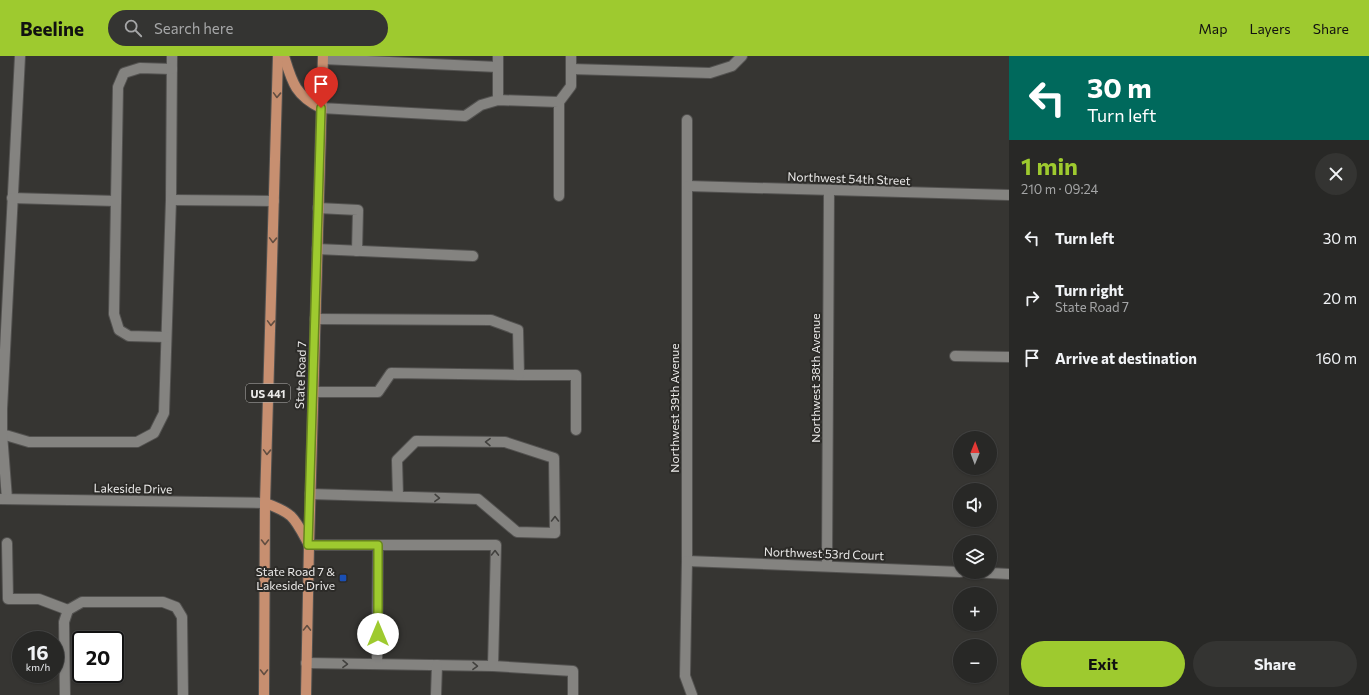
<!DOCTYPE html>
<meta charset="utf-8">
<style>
body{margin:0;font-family:Commissioner,sans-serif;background:#343432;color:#f1f3f6;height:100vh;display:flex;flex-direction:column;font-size:15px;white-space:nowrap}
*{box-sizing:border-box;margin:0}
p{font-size:13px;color:#a5a6a7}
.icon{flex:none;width:22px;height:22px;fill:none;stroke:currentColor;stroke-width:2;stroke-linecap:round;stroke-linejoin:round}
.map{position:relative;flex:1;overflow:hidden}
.sheet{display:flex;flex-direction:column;background:#282826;width:360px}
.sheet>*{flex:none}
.guide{background:#00695c;color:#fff;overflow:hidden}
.needle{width:26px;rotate:1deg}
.buttons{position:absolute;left:953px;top:375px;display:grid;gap:8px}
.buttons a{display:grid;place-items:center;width:44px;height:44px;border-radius:50%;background:#282826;box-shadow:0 1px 3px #0004,0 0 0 1px #444443;font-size:20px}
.speed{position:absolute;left:12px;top:575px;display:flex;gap:8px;font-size:20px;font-weight:700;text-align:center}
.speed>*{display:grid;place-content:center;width:52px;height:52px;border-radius:50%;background:#282826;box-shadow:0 1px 3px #0004,0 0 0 1px #444443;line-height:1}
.speed small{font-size:10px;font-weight:400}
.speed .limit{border:2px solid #111;border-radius:6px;background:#fff;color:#111}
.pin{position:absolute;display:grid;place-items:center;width:34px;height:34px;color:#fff;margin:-41px -17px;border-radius:50% 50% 50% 0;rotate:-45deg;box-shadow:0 0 4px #0007}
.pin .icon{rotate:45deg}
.me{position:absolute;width:44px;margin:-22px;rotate:0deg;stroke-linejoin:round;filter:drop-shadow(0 0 3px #0008)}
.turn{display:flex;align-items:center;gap:14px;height:84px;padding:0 12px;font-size:18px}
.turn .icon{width:52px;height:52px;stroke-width:2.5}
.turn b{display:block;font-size:28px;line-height:34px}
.round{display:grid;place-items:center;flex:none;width:42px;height:42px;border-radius:21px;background:#343432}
.summary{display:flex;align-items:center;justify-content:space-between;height:68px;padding:0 12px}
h1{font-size:24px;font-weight:700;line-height:30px;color:#9eca2f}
.primary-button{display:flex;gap:8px;margin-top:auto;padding:8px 12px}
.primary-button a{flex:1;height:46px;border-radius:24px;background:#9eca2f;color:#111;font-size:16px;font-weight:700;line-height:46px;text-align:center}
.primary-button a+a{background:#343432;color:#f1f3f6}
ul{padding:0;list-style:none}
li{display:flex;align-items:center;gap:12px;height:60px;padding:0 12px}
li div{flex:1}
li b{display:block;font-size:15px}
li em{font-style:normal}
header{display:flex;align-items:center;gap:24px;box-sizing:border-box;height:56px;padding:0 20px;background:#9eca2f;color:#111}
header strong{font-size:19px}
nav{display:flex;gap:22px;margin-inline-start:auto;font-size:14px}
.search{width:280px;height:36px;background:#343432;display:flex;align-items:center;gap:10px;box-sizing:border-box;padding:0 14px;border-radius:22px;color:#a5a6a7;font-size:15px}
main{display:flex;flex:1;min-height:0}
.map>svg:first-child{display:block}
</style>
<header>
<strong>Beeline</strong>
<div class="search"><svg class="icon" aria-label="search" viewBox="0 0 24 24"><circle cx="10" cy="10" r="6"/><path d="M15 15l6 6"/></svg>Search here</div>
<nav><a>Map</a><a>Layers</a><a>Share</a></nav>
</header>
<main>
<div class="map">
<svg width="1009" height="639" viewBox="0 0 1009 639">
<rect width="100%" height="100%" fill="#363532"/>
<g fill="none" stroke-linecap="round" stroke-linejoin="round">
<g stroke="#535250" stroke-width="12">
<g id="minor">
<path d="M20,0L2,353V378L29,386H137L154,377L164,357L171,144L172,0"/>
<path d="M323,3L498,11"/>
<path d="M571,13L710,17L732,10L742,0"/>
<path d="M498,44V0"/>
<path d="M559,46L571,30V0"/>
<path d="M321,52L465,60L481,49L498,44L559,46V140"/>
<path d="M687,64V505L685,620L692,639"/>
<path d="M688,130L1009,139"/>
<path d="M12,142L116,145"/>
<path d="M171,144L274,145"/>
<path d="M318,152L358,154L357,195"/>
<path d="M317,193L473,200"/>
<path d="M166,281L129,280L119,274L114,258L118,31L124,17L140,12L172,13"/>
<path d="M955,300L1009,301"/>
<path d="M519,319H576V374"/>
<path d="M313,336H378L391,317L519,319L518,274L491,264L315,263"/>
<path d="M2,378L7,443"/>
<path d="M310,438L478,443L517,476L555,477L554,402L505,386L416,385L397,404L398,440"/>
<path d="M0,443L265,447"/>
<path d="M7,487L8,543H39L68,554"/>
<path d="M687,505L960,516"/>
<path d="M827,510L829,135"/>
<path d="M971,516L1009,518"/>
<path d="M306,607L493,610L496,489H309"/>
<path d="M377,608L378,489"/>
<path d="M493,610L573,615V639"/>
<path d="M65,639L64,566L68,554L82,546H163L176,551L182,561L183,639"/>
<path d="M436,639L437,609"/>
</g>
</g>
<g stroke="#535250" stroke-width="12">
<g id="major">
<path d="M284,0C292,26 295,39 321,52"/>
<path d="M265,447C293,457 294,461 308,487"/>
<path d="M264,639L265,447L278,0"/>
<path d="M306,639L309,489L323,0"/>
</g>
</g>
<use href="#minor" stroke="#848380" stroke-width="10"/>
<use href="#major" stroke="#c78f70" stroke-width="10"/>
</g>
<defs><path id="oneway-chevron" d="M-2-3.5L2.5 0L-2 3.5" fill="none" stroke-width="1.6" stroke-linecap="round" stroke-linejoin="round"/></defs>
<g stroke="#624e41">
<use href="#oneway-chevron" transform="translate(277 39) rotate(92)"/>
<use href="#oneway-chevron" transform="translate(273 184) rotate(92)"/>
<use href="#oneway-chevron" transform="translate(271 267) rotate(92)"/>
<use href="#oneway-chevron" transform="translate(267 396) rotate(92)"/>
<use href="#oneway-chevron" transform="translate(265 486) rotate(90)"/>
<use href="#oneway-chevron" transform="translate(307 572) rotate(-89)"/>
<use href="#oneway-chevron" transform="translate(264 616) rotate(90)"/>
</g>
<g stroke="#42413e">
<use href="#oneway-chevron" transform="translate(488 386) rotate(-179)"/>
<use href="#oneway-chevron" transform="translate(437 442) rotate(2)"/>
<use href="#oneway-chevron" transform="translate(555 463) rotate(-90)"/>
<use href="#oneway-chevron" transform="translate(495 497) rotate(-89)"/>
<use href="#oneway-chevron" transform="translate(345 608) rotate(1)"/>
<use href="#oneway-chevron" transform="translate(475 610) rotate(1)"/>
</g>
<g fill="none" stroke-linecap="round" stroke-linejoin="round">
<g stroke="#67831f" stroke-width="10">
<path id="route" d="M321,52L308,489H378V578"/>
</g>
<use href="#route" stroke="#9eca2f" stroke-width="7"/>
</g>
<rect fill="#1a4fb4" stroke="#2c2b28" stroke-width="1.5" x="339" y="518" width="8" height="8" rx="2"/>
<g text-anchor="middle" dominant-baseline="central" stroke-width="4" stroke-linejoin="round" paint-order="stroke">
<rect fill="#2c2b28" stroke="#b2b1af" stroke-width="1" x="246" y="328" width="44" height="18" rx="3"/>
<g font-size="11" font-weight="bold" fill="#ebeae9">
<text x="268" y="337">US 441</text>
</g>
<g font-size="12" fill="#ebeae9" stroke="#2c2b28">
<text transform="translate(849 122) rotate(2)">Northwest 54th Street</text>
<text transform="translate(300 319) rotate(-88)">State Road 7</text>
<text transform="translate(815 322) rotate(-90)">Northwest 38th Avenue</text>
<text transform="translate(674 352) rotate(-90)">Northwest 39th Avenue</text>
<text transform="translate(133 432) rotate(1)">Lakeside Drive</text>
<text transform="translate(824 497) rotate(2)">Northwest 53rd Court</text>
</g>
<g font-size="12" fill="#ebeae9" stroke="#2c2b28" text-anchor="end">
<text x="335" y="515">State Road 7 &amp;<tspan x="335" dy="14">Lakeside Drive</tspan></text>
</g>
</g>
</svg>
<div class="buttons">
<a><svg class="needle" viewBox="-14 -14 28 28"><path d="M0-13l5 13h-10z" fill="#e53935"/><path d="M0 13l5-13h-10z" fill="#a5a6a7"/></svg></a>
<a><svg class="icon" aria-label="sound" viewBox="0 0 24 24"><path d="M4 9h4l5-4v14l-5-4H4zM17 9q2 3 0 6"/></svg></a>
<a><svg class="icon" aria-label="layers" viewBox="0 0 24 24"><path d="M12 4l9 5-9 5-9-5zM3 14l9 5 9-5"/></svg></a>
<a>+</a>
<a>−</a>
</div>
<div class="speed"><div>16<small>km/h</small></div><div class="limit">20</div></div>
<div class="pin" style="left:321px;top:52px;background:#d93025"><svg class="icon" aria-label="arrive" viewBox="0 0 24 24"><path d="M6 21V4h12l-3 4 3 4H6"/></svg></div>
<svg class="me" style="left:378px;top:578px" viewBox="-20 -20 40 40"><circle r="19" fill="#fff"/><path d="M0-13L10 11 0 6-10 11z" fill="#9eca2f"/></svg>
</div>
<section class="sheet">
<div class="guide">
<div class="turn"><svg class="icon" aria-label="left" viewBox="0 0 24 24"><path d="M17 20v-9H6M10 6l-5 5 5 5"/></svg><div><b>30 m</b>Turn left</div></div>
</div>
<div class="summary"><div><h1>1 min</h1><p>210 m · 09:24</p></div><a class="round"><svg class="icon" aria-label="close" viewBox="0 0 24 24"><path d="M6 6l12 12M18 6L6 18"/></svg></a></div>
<ul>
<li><svg class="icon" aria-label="left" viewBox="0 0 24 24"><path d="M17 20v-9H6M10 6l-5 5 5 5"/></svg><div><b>Turn left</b></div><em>30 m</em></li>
<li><svg class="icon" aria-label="right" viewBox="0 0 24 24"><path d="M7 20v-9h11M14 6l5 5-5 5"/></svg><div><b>Turn right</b><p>State Road 7</p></div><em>20 m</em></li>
<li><svg class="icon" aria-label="arrive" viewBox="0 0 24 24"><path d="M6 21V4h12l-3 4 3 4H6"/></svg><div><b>Arrive at destination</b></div><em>160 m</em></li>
</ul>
<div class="primary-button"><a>Exit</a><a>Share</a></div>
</section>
</main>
